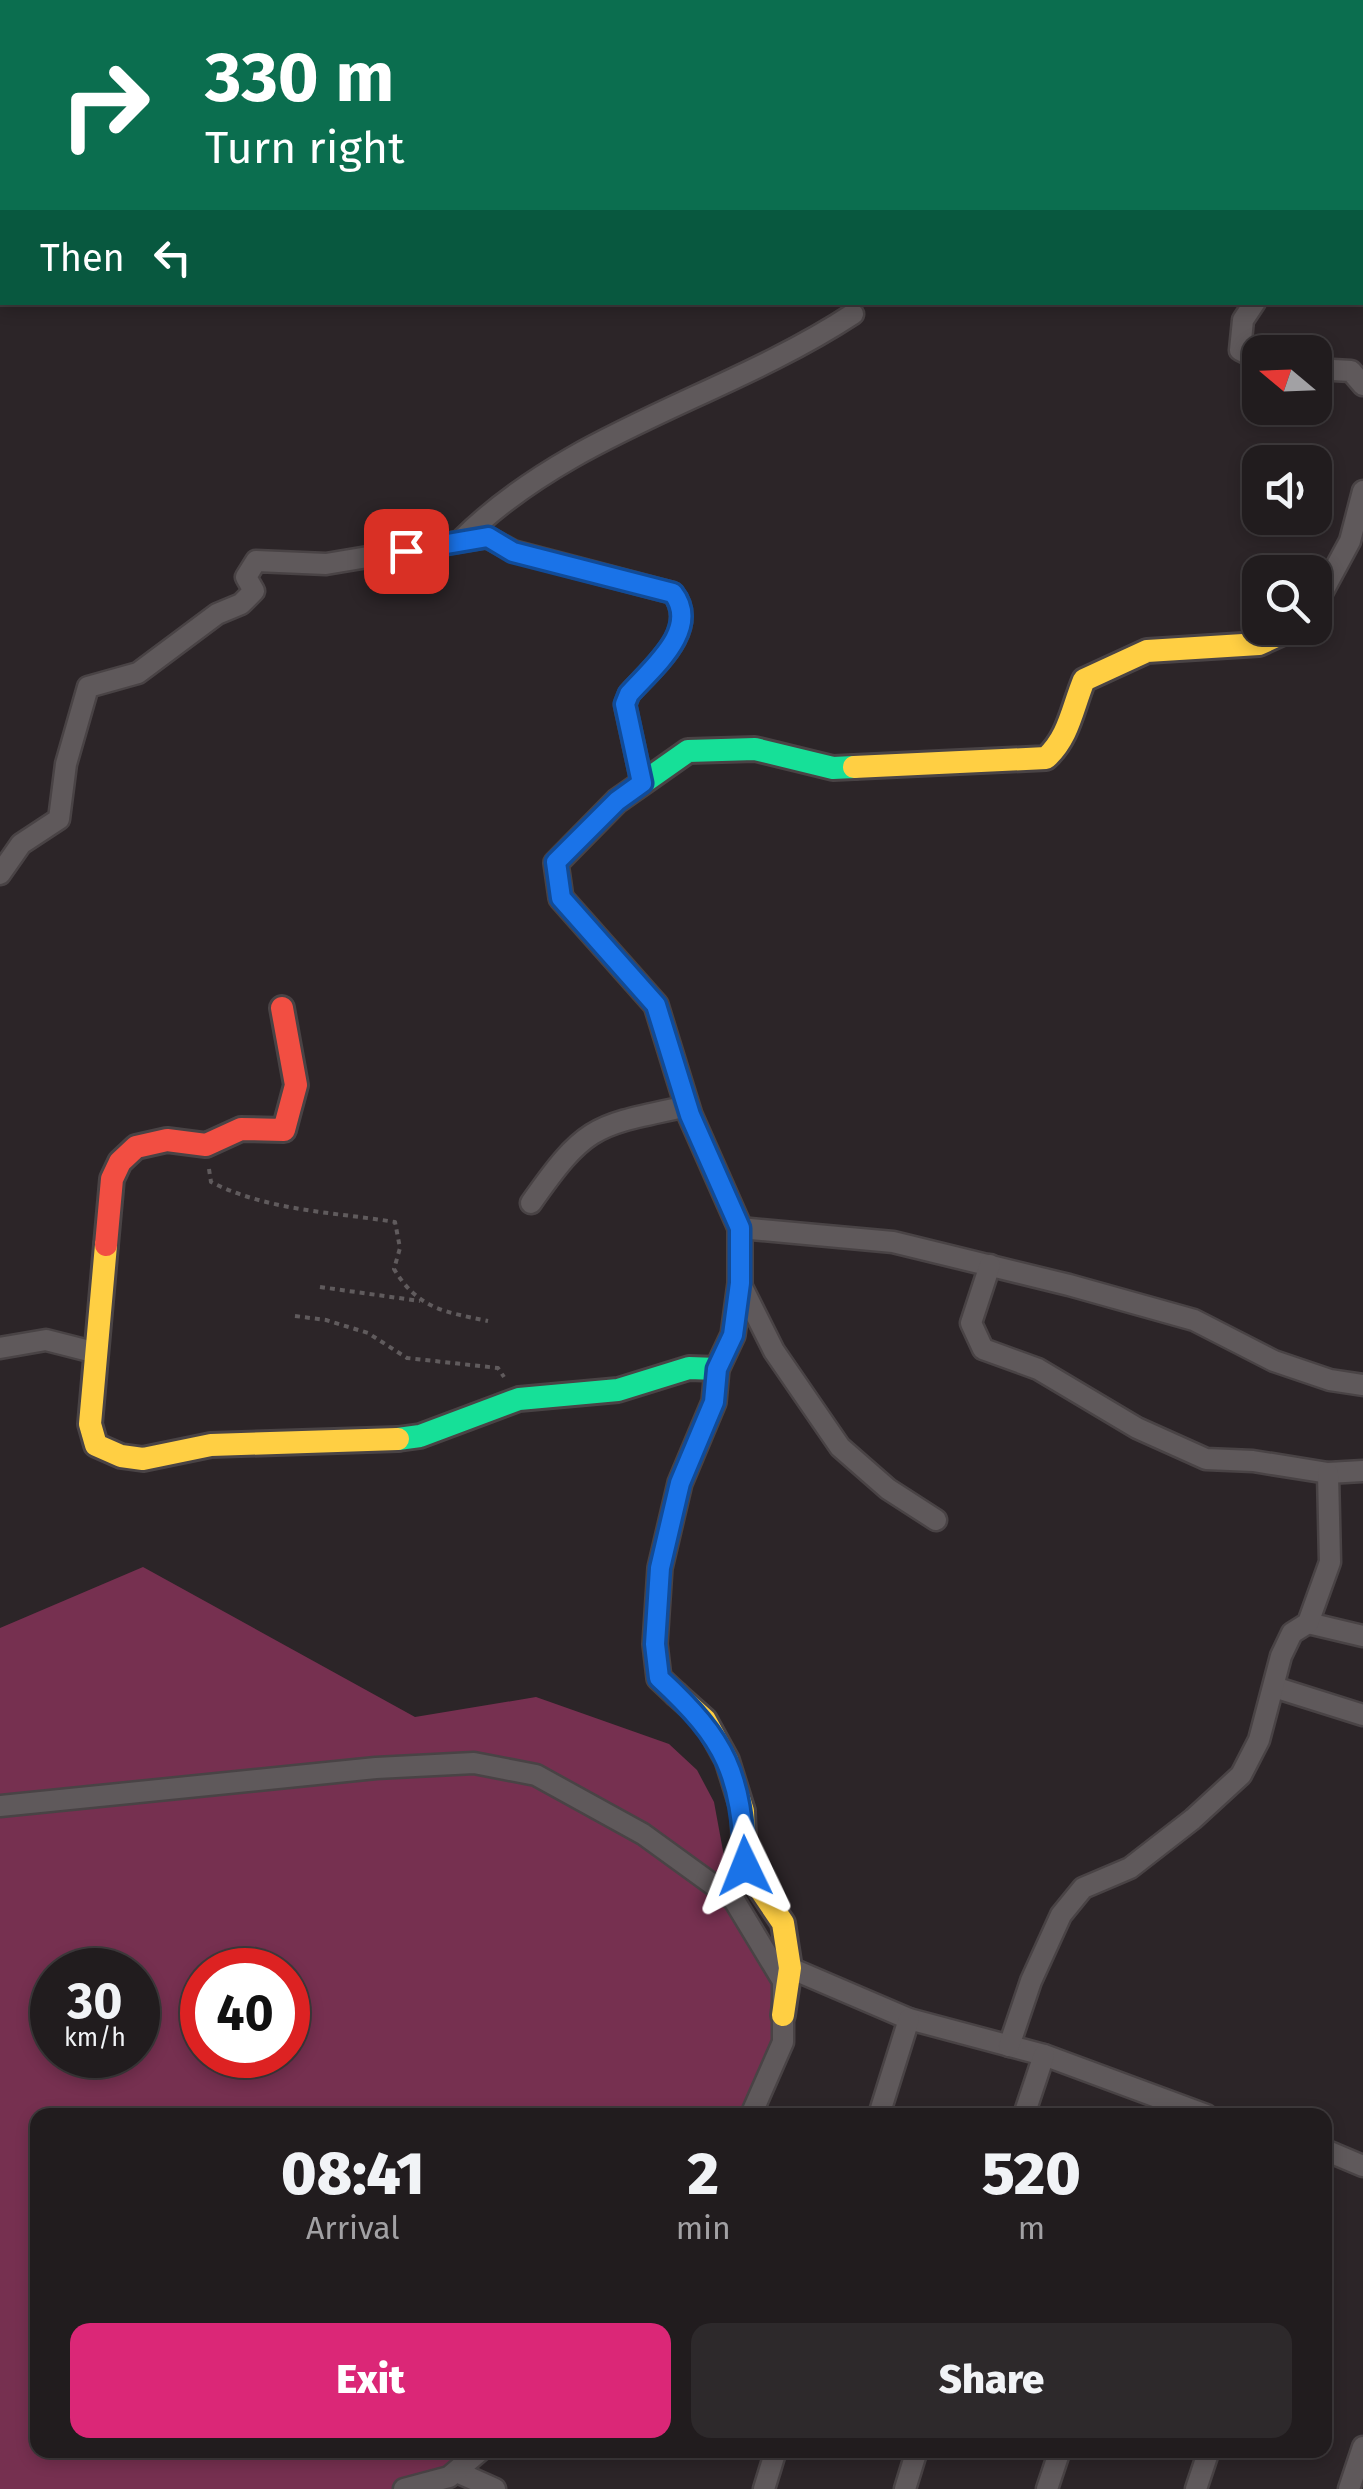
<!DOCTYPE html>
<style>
body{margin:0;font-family:"Fira Sans",sans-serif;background:#2d292b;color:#f1f3f6;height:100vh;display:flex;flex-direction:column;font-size:38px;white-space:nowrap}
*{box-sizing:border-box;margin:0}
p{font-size:32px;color:#a2a1a4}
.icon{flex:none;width:55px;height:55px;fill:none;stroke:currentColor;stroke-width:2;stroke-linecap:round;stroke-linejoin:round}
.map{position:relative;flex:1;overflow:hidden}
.sheet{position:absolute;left:30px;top:2108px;width:1302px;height:350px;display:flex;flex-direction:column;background:#211c1e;border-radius:20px;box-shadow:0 5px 15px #0003,0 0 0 2px #3e3a3c}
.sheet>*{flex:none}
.banner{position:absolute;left:0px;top:0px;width:1365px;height:305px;box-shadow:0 5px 15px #0003,0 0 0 2px #3e3a3c;background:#0b6e4f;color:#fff;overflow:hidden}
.needle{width:65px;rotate:289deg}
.controls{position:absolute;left:1242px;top:335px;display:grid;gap:20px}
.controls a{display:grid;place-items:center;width:90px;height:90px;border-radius:20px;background:#211c1e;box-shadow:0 5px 15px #0003,0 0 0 2px #3e3a3c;font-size:50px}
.speed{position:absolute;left:30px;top:1948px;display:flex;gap:20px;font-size:50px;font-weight:700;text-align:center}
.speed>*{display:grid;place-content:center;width:130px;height:130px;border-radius:50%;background:#211c1e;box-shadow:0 5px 15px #0003,0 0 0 2px #3e3a3c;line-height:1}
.speed small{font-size:25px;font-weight:400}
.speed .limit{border:15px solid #d22;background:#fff;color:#111}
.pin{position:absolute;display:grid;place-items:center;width:85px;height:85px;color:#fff;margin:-42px;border-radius:20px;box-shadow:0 5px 15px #0006}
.me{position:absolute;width:110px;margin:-55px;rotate:358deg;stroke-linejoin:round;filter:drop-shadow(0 0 8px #0008)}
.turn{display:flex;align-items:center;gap:35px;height:210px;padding:0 40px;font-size:45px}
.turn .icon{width:130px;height:130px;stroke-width:2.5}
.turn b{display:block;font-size:70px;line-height:85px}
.then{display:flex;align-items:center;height:95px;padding:0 40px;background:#0003;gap:20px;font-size:38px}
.eta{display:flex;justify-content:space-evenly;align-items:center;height:170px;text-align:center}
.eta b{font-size:60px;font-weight:800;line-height:70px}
.primary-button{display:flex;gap:20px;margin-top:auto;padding:20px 40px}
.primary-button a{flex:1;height:115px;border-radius:20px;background:#db2777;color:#fff;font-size:40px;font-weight:800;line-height:115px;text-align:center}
.primary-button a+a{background:#2d292b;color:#f1f3f6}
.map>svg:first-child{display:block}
</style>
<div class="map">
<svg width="1363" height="2489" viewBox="0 0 1363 2489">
<rect width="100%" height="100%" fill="#2c2528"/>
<path fill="#763050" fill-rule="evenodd" d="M143,1567L415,1717L536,1697L669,1744L697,1770L714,1802L728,1878L761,1927L783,1981V2042L751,2115H38V2450H481L404,2489H0V1628ZM52,1970H138V2055H52ZM202,1970H288V2055H202Z"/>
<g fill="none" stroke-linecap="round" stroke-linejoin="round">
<g stroke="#494345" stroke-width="25">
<g id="street">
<path d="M1362,285H1363"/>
<path d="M1255,302L1243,320L1240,350L1260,360"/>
<path d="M1315,369L1351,371L1363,385"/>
<path d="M461,540C572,430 725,398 853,314"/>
<path d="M1315,606L1350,541L1363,491"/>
<path d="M0,874L21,844L59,819L66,764L88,687L138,673L217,614L241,604L254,591L246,577L256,561L326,564L487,537L513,551L673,593C701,630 652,668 629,694L625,705L642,783"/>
<path d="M531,1203C587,1123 595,1126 688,1106"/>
<path d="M740,1228L893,1242L1069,1285L1194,1320L1274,1361L1330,1380L1363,1385"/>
<path d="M990,1265L971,1323L983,1349L1038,1369L1137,1428L1206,1459L1253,1461L1328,1473L1363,1471"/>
<path d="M741,1285L774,1351L840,1447L888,1489L936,1520"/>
<path d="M0,1348L46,1340L97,1353"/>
<path d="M1308,1623L1363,1636"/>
<path d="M1274,1687L1363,1715"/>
<path d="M0,1806L376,1768L474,1763L536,1775L643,1834L734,1900L783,1981V2042L751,2115"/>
<path d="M790,1968L909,2019L1044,2055L1206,2115"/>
<path d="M1009,2046L1031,1981L1061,1915L1083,1888L1130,1868L1193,1819L1241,1775L1259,1740L1281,1656L1292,1633L1308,1623L1330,1562L1328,1473"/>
<path d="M879,2115L909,2019"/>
<path d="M1024,2115L1044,2055"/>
<path d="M1325,2150L1363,2166"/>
<path d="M457,2472L495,2489"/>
<path d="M404,2489L449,2477L481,2450"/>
<path d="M764,2489L776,2450"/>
<path d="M905,2489L917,2450"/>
<path d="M1047,2489L1060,2450"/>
<path d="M1196,2489L1209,2450"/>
<path d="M1349,2489L1363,2447"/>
</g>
</g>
<g stroke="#494345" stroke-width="28">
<g id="fast">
<path d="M398,1439L420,1436L519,1399L618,1390L689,1368L717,1369"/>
<path d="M676,1694L659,1678L655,1644L660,1568L680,1483L714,1402L717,1369L733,1335L740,1283V1228L690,1115L656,1005L561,898L556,863L617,801L688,751L755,749L833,768L854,767"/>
</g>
</g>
<g stroke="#494345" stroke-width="28">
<g id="slow">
<path d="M854,767L1046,758C1069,737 1072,709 1084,680L1147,651L1259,644L1294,628"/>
<path d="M106,1245L90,1424L96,1445L121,1456L143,1459L211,1445L398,1439"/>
<path d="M676,1694L705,1720L727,1760L743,1811L745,1867L783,1923L790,1968L783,2015"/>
</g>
</g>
<g stroke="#494345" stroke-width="28">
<path id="jam" d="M106,1245L112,1179L120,1162L136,1147L167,1140L206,1145L241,1129L284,1130L296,1085L282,1008"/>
</g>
<g stroke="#605b5d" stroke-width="4" stroke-dasharray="5 5" stroke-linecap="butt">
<path d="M209,1169L211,1182C268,1211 333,1212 395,1222L400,1248L394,1269C418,1309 445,1312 488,1321"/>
<path d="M320,1287L420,1301"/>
<path d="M295,1316L326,1320L368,1333L407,1358L498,1368L504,1377"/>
</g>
<use href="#street" stroke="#5f595b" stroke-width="20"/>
<use href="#fast" stroke="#16e098" stroke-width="22"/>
<use href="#slow" stroke="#ffcf43" stroke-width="22"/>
<use href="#jam" stroke="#f24e42" stroke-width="22"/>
</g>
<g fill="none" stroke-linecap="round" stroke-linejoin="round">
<g stroke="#114b97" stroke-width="25">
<path id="route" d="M406,551L488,537L513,552L673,593C701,629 652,668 629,694L625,704L642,783L617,801L556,862L561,898L656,1005L690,1115L740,1228V1283L733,1335L717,1369L714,1402L680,1483L660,1568L655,1644L659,1678C727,1741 741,1773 745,1866"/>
</g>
<use href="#route" stroke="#1a73e8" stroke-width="18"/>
</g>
</svg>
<div class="controls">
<a><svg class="needle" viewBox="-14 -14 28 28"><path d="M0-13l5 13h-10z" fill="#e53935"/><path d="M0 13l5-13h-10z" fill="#a2a1a4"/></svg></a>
<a><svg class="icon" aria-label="sound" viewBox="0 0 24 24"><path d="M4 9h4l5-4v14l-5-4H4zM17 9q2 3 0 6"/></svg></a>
<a><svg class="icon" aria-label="search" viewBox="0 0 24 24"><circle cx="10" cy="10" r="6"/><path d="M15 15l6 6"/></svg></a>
</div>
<div class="speed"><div>30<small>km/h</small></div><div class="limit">40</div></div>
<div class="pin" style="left:406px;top:551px;background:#d93025"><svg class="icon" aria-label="arrive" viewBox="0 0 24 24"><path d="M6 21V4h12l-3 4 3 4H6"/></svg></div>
<svg class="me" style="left:745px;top:1866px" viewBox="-20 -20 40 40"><path d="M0-17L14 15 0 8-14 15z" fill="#1a73e8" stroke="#fff" stroke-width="4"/></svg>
<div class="banner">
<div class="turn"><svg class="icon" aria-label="right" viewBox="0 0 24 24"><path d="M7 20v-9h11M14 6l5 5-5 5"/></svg><div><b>330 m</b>Turn right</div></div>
<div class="then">Then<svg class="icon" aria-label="left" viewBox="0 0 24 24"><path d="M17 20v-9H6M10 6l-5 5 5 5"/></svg></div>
</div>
<section class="sheet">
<div class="eta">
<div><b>08:41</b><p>Arrival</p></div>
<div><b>2</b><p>min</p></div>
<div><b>520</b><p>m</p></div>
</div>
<div class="primary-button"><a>Exit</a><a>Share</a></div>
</section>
</div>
